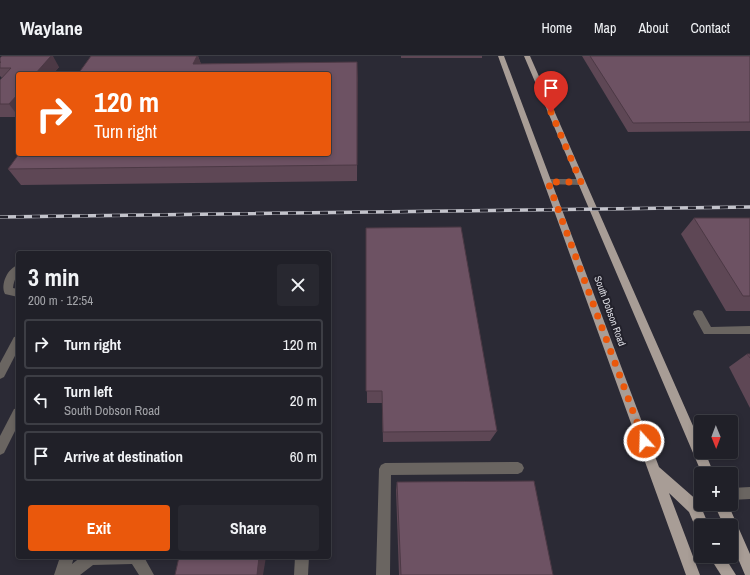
<!DOCTYPE html>
<meta charset="utf-8">
<style>
body{margin:0;font-family:"Archivo Narrow",sans-serif;background:#282830;color:#f1f3f6;height:100vh;display:flex;flex-direction:column;font-size:15px;white-space:nowrap}
*{box-sizing:border-box;margin:0}
p{font-size:13px;color:#a2a3a8}
.icon{flex:none;width:22px;height:22px;fill:none;stroke:currentColor;stroke-width:2;stroke-linecap:round;stroke-linejoin:round}
.map{position:relative;flex:1;overflow:hidden}
.details{position:absolute;left:16px;top:195px;width:315px;height:308px;display:flex;flex-direction:column;background:#202028;border-radius:4px;box-shadow:0 2px 6px #0003,0 0 0 1px #3d3e45}
.details>*{flex:none}
.hud{position:absolute;left:16px;top:16px;width:315px;height:84px;border-radius:4px;box-shadow:0 2px 6px #0003,0 0 0 1px #3d3e45;background:#ea580c;color:#fff;overflow:hidden}
.needle{width:26px;rotate:179deg}
.controls{position:absolute;left:694px;top:359px;display:grid;gap:8px}
.controls a{display:grid;place-items:center;width:44px;height:44px;border-radius:4px;background:#202028;box-shadow:0 2px 6px #0003,0 0 0 1px #3d3e45;font-size:20px}
.pin{position:absolute;display:grid;place-items:center;width:34px;height:34px;color:#fff;margin:-41px -17px;border-radius:50% 50% 50% 0;rotate:-45deg;box-shadow:0 0 4px #0007}
.pin .icon{rotate:45deg}
.me{position:absolute;width:44px;margin:-22px;rotate:340deg;stroke-linejoin:round;filter:drop-shadow(0 0 3px #0008)}
.turn{display:flex;align-items:center;gap:14px;height:84px;padding:0 12px;font-size:18px}
.turn .icon{width:52px;height:52px;stroke-width:2.5}
.turn b{display:block;font-size:28px;line-height:34px}
.round{display:grid;place-items:center;flex:none;width:42px;height:42px;border-radius:4px;background:#282830}
.head{display:flex;align-items:center;justify-content:space-between;height:68px;padding:0 12px}
h1{font-size:24px;font-weight:700;line-height:30px}
.primary-button{display:flex;gap:8px;margin-top:auto;padding:8px 12px}
.primary-button a{flex:1;height:46px;border-radius:4px;background:#ea580c;color:#fff;font-size:16px;font-weight:700;line-height:46px;text-align:center}
.primary-button a+a{background:#282830;color:#f1f3f6}
ul{padding:0;list-style:none}
li{display:flex;align-items:center;gap:12px;height:50px;margin:0 8px 6px;padding:0 4px;border:2px solid #3d3e45;border-radius:4px}
li div{flex:1}
li b{display:block;font-size:15px}
li em{font-style:normal}
header{display:flex;align-items:center;gap:24px;box-sizing:border-box;height:56px;padding:0 20px;background:#202028;border-bottom:1px solid #3d3e45}
header strong{font-size:19px}
nav{display:flex;gap:22px;margin-inline-start:auto;font-size:14px}
.map>svg:first-child{display:block}
</style>
<header>
<strong>Waylane</strong>
<nav><a>Home</a><a>Map</a><a>About</a><a>Contact</a></nav>
</header>
<div class="map">
<svg width="750" height="519" viewBox="0 0 750 519">
<rect width="100%" height="100%" fill="#2b2a35"/>
<g fill="none" stroke-linecap="round" stroke-linejoin="round">
<g fill="#6a6561" fill-rule="evenodd">
<path d="M548,123H581L585,126L581,129L545,128V124Z"/>
<path d="M18,209C18,219 14,223 13,232L18,233V241L5,238C0,228 8,212 18,209Z"/>
<path d="M698,254L702,255L711,271L750,270V278H704L693,258L694,255Z"/>
<path d="M18,280V294L4,321L0,323V307L14,281Z"/>
<path d="M18,352V369L4,397L0,399V380L14,353Z"/>
<path d="M518,406L522,408L524,412L522,416L518,418L391,419L390,519H376L379,413L381,409L385,407Z"/>
<path d="M750,431V443L731,444V432Z"/>
<path d="M60,501H74L72,508L81,501H144L154,519H139L132,508L93,509L80,519H54Z"/>
<path d="M295,501H309L308,519H294Z"/>
</g>
<g fill="#a89d96" fill-rule="evenodd">
<path d="M498,0H504L659,411L699,446L709,470H701V476L697,475L689,456L669,437L700,519H686Z"/>
<path d="M524,0H530L701,388V396H705L714,418H702Z"/>
<path d="M714,448H728L750,498V519H745L731,486V470H724Z"/>
<path d="M709,500H724L736,519H721Z"/>
</g>
<g stroke="#c3c3cb" stroke-width="3.5">
<path id="rail" d="M0,161L750,151"/>
</g>
<use href="#rail" stroke="#22212b" stroke-width="2.5" stroke-dasharray="8" stroke-linecap="butt"/>
</g>
<g fill="#5e4755">
<path d="M198,0L201,8L357,6V125L21,129L8,113Z"/>
<rect x="401" y="0" width="81" height="2"/>
<path d="M582,0H750V75L628,76Z"/>
<path d="M0,2L59,11L53,18H18V61H0V24L2,22L0,20Z"/>
<path d="M694,162H750V255H726L681,178Z"/>
<path d="M366,172L497,375L490,385L383,386L382,347H367Z"/>
<path d="M747,298H750V352L729,311Z"/>
<path d="M397,426L553,519H399L396,434Z"/>
</g>
<g fill="#4c3945">
<path d="M51,0H53L59,11L53,18H35Z"/>
<path d="M197,0H198L203,14L193,8Z"/>
<path d="M357,6L358,22L357,125Z"/>
<path d="M18,38V60L9,48Z"/>
<path d="M259,501H266L263,519H257Z"/>
</g>
<g fill="#6d5263" stroke="#4c3945">
<path d="M2,0H51L35,18H18V38L9,48H0V24L11,12H0V7L1,6H0V2Z"/>
<path d="M91,0H197L193,8L357,6V109L8,113L19,98H329V18H78Z"/>
<path d="M590,0H750V66L633,67Z"/>
<path d="M694,162H750V240H743Z"/>
<path d="M461,171L497,375L383,376L382,335H366V172Z"/>
<path d="M747,298H750V302Z"/>
<path d="M534,425L553,519H401L397,426Z"/>
<path d="M179,501H259L257,519H175Z"/>
</g>
<g fill="none" stroke-linecap="round" stroke-linejoin="round">
<path stroke="#ea580c" stroke-width="7" stroke-dasharray="0 12.6" d="M551,56L581,126H548L644,385"/>
</g>
<g text-anchor="middle" dominant-baseline="central" stroke-width="4" stroke-linejoin="round" paint-order="stroke">
<g font-size="10" fill="#dedee5" stroke="#22212b">
<text transform="translate(610 255) rotate(70)">South Dobson Road</text>
</g>
</g>
</svg>
<div class="controls">
<a><svg class="needle" viewBox="-14 -14 28 28"><path d="M0-13l5 13h-10z" fill="#e53935"/><path d="M0 13l5-13h-10z" fill="#a2a3a8"/></svg></a>
<a>+</a>
<a>−</a>
</div>
<div class="pin" style="left:551px;top:56px;background:#d93025"><svg class="icon" aria-label="arrive" viewBox="0 0 24 24"><path d="M6 21V4h12l-3 4 3 4H6"/></svg></div>
<svg class="me" style="left:644px;top:385px" viewBox="-20 -20 40 40"><circle r="17" fill="#ea580c" stroke="#fff" stroke-width="3"/><path d="M0-11L8 9 0 5-8 9z" fill="#fff"/></svg>
<div class="hud">
<div class="turn"><svg class="icon" aria-label="right" viewBox="0 0 24 24"><path d="M7 20v-9h11M14 6l5 5-5 5"/></svg><div><b>120 m</b>Turn right</div></div>
</div>
<section class="details">
<div class="head"><div><h1>3 min</h1><p>200 m · 12:54</p></div><a class="round"><svg class="icon" aria-label="close" viewBox="0 0 24 24"><path d="M6 6l12 12M18 6L6 18"/></svg></a></div>
<ul>
<li><svg class="icon" aria-label="right" viewBox="0 0 24 24"><path d="M7 20v-9h11M14 6l5 5-5 5"/></svg><div><b>Turn right</b></div><em>120 m</em></li>
<li><svg class="icon" aria-label="left" viewBox="0 0 24 24"><path d="M17 20v-9H6M10 6l-5 5 5 5"/></svg><div><b>Turn left</b><p>South Dobson Road</p></div><em>20 m</em></li>
<li><svg class="icon" aria-label="arrive" viewBox="0 0 24 24"><path d="M6 21V4h12l-3 4 3 4H6"/></svg><div><b>Arrive at destination</b></div><em>60 m</em></li>
</ul>
<div class="primary-button"><a>Exit</a><a>Share</a></div>
</section>
</div>
